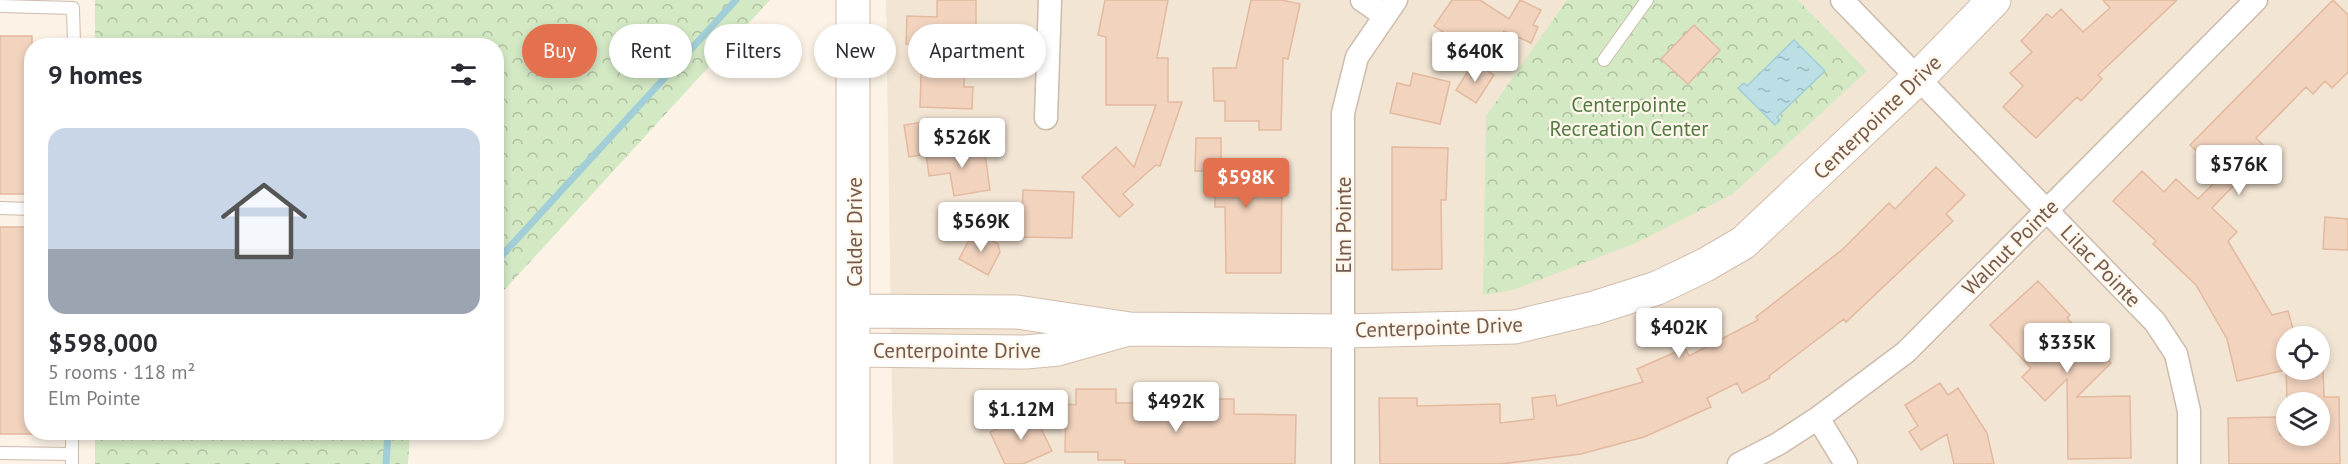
<!DOCTYPE html>
<meta charset="utf-8">
<style>
body{margin:0;font-family:"PT Sans",sans-serif;background:#f7f7f7;color:#2b2b33;height:100vh;display:flex;flex-direction:column;font-size:22px;white-space:nowrap}
*{box-sizing:border-box;margin:0}
p{font-size:20px;color:#7c7c81}
.icon{flex:none;width:33px;height:33px;fill:none;stroke:currentColor;stroke-width:2;stroke-linecap:round;stroke-linejoin:round}
.map{position:relative;flex:1;overflow:hidden}
.panel{position:absolute;left:24px;top:38px;width:480px;height:402px;display:flex;flex-direction:column;background:#fff;border-radius:24px;box-shadow:0 3px 9px #0003}
.panel>*{flex:none}
.banner{position:absolute;left:522px;top:24px;width:570px;height:54px;display:flex;gap:12px}
.tools{position:absolute;left:2276px;top:326px;display:grid;gap:12px}
.tools a{display:grid;place-items:center;width:54px;height:54px;border-radius:50%;background:#fff;box-shadow:0 3px 9px #0003;font-size:30px}
.price{position:absolute;translate:-50% -51px;padding:0 14px;border-radius:6px;background:#fff;color:#222;font-size:20px;line-height:39px;filter:drop-shadow(0 2px 3px #0008)}
.price::after{content:'';position:absolute;left:50%;top:36px;width:18px;height:14px;margin-left:-9px;background:inherit;clip-path:polygon(0 0,100% 0,50% 100%)}
.price.current{background:#e3704e;color:#fff}
ul{padding:0;list-style:none}
li{display:grid;align-content:center;gap:12px;height:318px;padding:0 24px}
li span{display:grid;place-items:center;height:186px;border-radius:18px;color:#555}
li>.icon{margin-inline-start:auto}
span .icon{width:108px;height:108px;fill:#fffc;stroke-width:1}
li b{font-size:26px}
h2{display:flex;justify-content:space-between;align-items:center;height:72px;padding:0 24px;font-size:26px}
.tag{padding:0 21px;border-radius:27px;background:#fff;box-shadow:0 3px 9px #0003;font-size:21px;line-height:54px}
.tag.current{background:#e3704e;color:#fff}
.map>svg:first-child{display:block}
</style>
<div class="map">
<svg width="2348" height="464" viewBox="0 0 2348 464">
<defs>
<pattern id="forest-crowns" width="20" height="18" patternUnits="userSpaceOnUse" patternTransform="scale(1.5)"><rect width="20" height="18" fill="#d3e9c4"/><path d="M2 6a3 3 0 1 1 6 0M12 15a3 3 0 1 1 6 0" fill="none" stroke="#b0c0a1"/></pattern>
<pattern id="water-ripples" width="26" height="14" patternUnits="userSpaceOnUse" patternTransform="scale(1.5)"><rect width="26" height="14" fill="#bbdfe5"/><path d="M2 4q2-2 4 0t4 0M15 11q2-2 4 0t4 0" fill="none" stroke="#9db8bc"/></pattern>
</defs>
<rect width="100%" height="100%" fill="#fcf3e6"/>
<path fill="#f3e5d4" fill-rule="evenodd" d="M 886,0 L 2348,0 L 2348,464 L 893,464 ZM 2286,336 L 2319,336 L 2319,369 L 2286,369 ZM 2286,402 L 2319,402 L 2319,435 L 2286,435 Z"/>
<path fill="url(#forest-crowns)" d="M 95,0 L 770,0 L 497,298 L 496,45 L 95,45 Z
M 1567,0 L 1798,0 L 1867,71 L 1733,194 L 1636,243 L 1513,290 L 1483,295 L 1486,116 Z
M 95,432 L 410,432 L 408,464 L 95,464 Z"/>
<path fill="url(#water-ripples)" stroke="#a1ced7" stroke-width="1.5" d="M 1794,40 L 1825,71 L 1777,117 L 1780,120 L 1775,125 L 1738,88 L 1744,83 L 1747,86 Z"/>
<g fill="none" stroke-linecap="round" stroke-linejoin="round">
<path stroke="#a1ced7" stroke-width="7" d="M 496,262 L 736,0
M 386,464 L 388,432"/>
</g>
<path fill="#f1d3be" stroke="#e3b99f" stroke-width="1.5" d="M 937,0 L 976,0 L 976,27 L 966,27 L 964,87 L 973,87 L 972,109 L 920,107 L 922,45 L 906,44 L 907,16 L 937,17 Z
M 1105,0 L 1168,0 L 1157,58 L 1168,58 L 1168,102 L 1182,102 L 1160,166 L 1156,165 L 1123,194 L 1133,205 L 1119,217 L 1082,177 L 1116,147 L 1134,167 L 1156,105 L 1106,105 L 1106,37 L 1098,35 Z
M 1251,0 L 1282,0 L 1300,4 L 1288,59 L 1283,58 L 1281,130 L 1259,130 L 1259,121 L 1225,121 L 1225,101 L 1214,101 L 1213,68 L 1236,68 Z
M 1452,0 L 1480,0 L 1509,19 L 1520,0 L 1541,10 L 1533,25 L 1538,27 L 1531,43 L 1504,31 L 1485,60 L 1434,26 Z
M 2103,0 L 2177,0 L 2098,75 L 2102,79 L 2081,101 L 2077,97 L 2036,138 L 2003,107 L 2023,86 L 2010,73 L 2032,52 L 2021,41 L 2047,14 L 2052,18 L 2061,9 L 2083,32 L 2110,8 Z
M 2333,0 L 2348,15 L 2348,72 L 2332,88 L 2325,81 L 2313,94 L 2306,87 L 2256,138 L 2268,150 L 2212,208 L 2237,232 L 2228,241 L 2272,315 L 2288,311 L 2295,336 L 2286,336 L 2286,370 L 2237,381 L 2227,339 L 2196,285 L 2153,244 L 2156,241 L 2113,201 L 2142,171 L 2164,192 L 2176,179 L 2198,199 L 2222,175 L 2190,145 Z
M 1694,25 L 1720,50 L 1688,84 L 1661,59 Z
M 0,36 L 32,36 L 32,194 L 0,194 Z
M 1474,62 L 1494,75 L 1476,103 L 1456,90 Z
M 1413,73 L 1450,82 L 1440,124 L 1390,113 L 1397,83 L 1410,86 Z
M 928,121 L 933,153 L 909,157 L 904,125 Z
M 1196,138 L 1221,138 L 1221,160 L 1271,161 L 1271,171 L 1282,171 L 1281,273 L 1226,273 L 1225,207 L 1215,207 L 1215,171 L 1195,171 Z
M 984,146 L 990,190 L 954,196 L 950,173 L 929,176 L 926,154 Z
M 1392,147 L 1448,148 L 1446,200 L 1441,200 L 1442,269 L 1392,270 Z
M 1936,167 L 1965,195 L 1946,214 L 1953,221 L 1846,322 L 1844,319 L 1769,376 L 1770,378 L 1742,393 L 1737,383 L 1707,398 L 1711,407 L 1644,437 L 1581,454 L 1501,464 L 1380,464 L 1379,398 L 1417,398 L 1417,406 L 1500,404 L 1500,423 L 1534,419 L 1532,398 L 1555,395 L 1557,406 L 1643,382 L 1637,369 L 1685,348 L 1689,356 L 1758,320 L 1756,317 L 1843,249 L 1889,203 L 1895,209 Z
M 1023,190 L 1074,192 L 1072,238 L 1021,237 Z
M 2325,217 L 2348,219 L 2348,250 L 2323,249 Z
M 0,227 L 32,227 L 32,434 L 0,434 Z
M 974,231 L 998,244 L 1000,252 L 988,275 L 959,259 Z
M 2038,281 L 2070,315 L 2067,318 L 2111,363 L 2077,397 L 2130,396 L 2131,458 L 2068,459 L 2067,379 L 2045,401 L 2022,377 L 2031,368 L 1990,325 Z
M 2286,369 L 2323,369 L 2324,397 L 2339,397 L 2340,464 L 2229,464 L 2228,418 L 2279,417 L 2280,435 L 2319,435 L 2319,402 L 2287,402 Z
M 1940,383 L 1948,395 L 1958,388 L 1987,433 L 1994,464 L 1954,464 L 1947,434 L 1921,450 L 1909,432 L 1918,426 L 1905,405 Z
M 1076,389 L 1116,389 L 1116,403 L 1175,403 L 1175,412 L 1210,412 L 1210,399 L 1234,399 L 1234,414 L 1296,415 L 1295,464 L 1125,464 L 1125,460 L 1098,460 L 1098,452 L 1065,452 L 1066,404 L 1076,405 Z
M 1033,412 L 1052,451 L 1023,464 L 1005,464 L 990,432 Z"/>
<g fill="none" stroke-linecap="round" stroke-linejoin="round">
<g stroke="#cdbbac" stroke-width="14">
<path id="lane" d="M 0,6 L 73,8 L 74,45
M 1604,60 L 1647,0
M 0,208 L 32,209
M 0,453 L 72,454
M 72,464 L 72,432"/>
</g>
<g stroke="#cdbbac" stroke-width="25">
<path id="street" d="M 1362,0 L 1385,16
M 1842,0 L 2155,322 L 2176,354 L 2189,411 L 2189,464
M 1046,118 L 1050,0
M 1818,418 L 1846,464
M 1343,464 L 1343,113 L 1357,57 L 1396,0
M 1739,464 L 1778,444 L 1818,418 L 1906,352 L 2256,0"/>
</g>
<g stroke="#d2bdac" stroke-width="35">
<path id="secondary" d="M 853,0 L 853,464
M 854,311 L 1017,312 L 1130,329 L 1343,331 L 1515,327 L 1594,308 L 1657,288 L 1705,265 L 1743,243 L 1918,78 L 1994,0
M 854,350 L 1026,352 L 1058,349 L 1125,330"/>
</g>
<use href="#lane" stroke="#fff" stroke-width="12"/>
<use href="#street" stroke="#fff" stroke-width="22"/>
<use href="#secondary" stroke="#fff" stroke-width="33"/>
</g>
<g text-anchor="middle" dominant-baseline="central" stroke-width="4.5" stroke-linejoin="round" paint-order="stroke">
<g font-size="21" fill="#537a43" stroke="#fff7ec">
<text x="1629" y="104">Centerpointe<tspan x="1629" dy="24">Recreation Center</tspan></text>
</g>
<g font-size="21" fill="#755a4b" stroke="#fff7ec">
<text transform="translate(1877 117) rotate(-44)">Centerpointe Drive</text>
<text transform="translate(1343 225) rotate(-90)">Elm Pointe</text>
<text transform="translate(854 232) rotate(-90)">Calder Drive</text>
<text transform="translate(2010 247) rotate(-45)">Walnut Pointe</text>
<text transform="translate(2101 266) rotate(46)">Lilac Pointe</text>
<text transform="translate(1439 327) rotate(-2)">Centerpointe Drive</text>
<text x="957" y="350">Centerpointe Drive</text>
</g>
</g>
</svg>
<div class="tools">
<a><svg class="icon" aria-label="locate" viewBox="0 0 24 24"><circle cx="12" cy="12" r="6"/><path d="M12 2v4M12 18v4M2 12h4M18 12h4"/></svg></a>
<a><svg class="icon" aria-label="layers" viewBox="0 0 24 24"><path d="M12 4l9 5-9 5-9-5zM3 14l9 5 9-5"/></svg></a>
</div>
<b class="price" style="left:1475px;top:83px">$640K</b>
<b class="price" style="left:962px;top:169px">$526K</b>
<b class="price" style="left:2239px;top:196px">$576K</b>
<b class="price current" style="left:1246px;top:209px">$598K</b>
<b class="price" style="left:981px;top:253px">$569K</b>
<b class="price" style="left:1679px;top:359px">$402K</b>
<b class="price" style="left:2067px;top:374px">$335K</b>
<b class="price" style="left:1176px;top:433px">$492K</b>
<b class="price" style="left:1021px;top:441px">$1.12M</b>
<div class="banner">
<a class="tag current">Buy</a>
<a class="tag">Rent</a>
<a class="tag">Filters</a>
<a class="tag">New</a>
<a class="tag">Apartment</a>
</div>
<section class="panel">
<h2>9 homes<svg class="icon" aria-label="filters" viewBox="0 0 24 24"><path d="M4 7h16M4 17h16"/><circle cx="9" cy="7" r="2"/><circle cx="15" cy="17" r="2"/></svg></h2>
<ul>
<li><span style="background:linear-gradient(#c9d6e8 65%,#9aa5b1 0)"><svg class="icon" aria-label="home" viewBox="0 0 24 24"><path d="M3 11l9-7 9 7M6 9v11h12V9"/></svg></span><div><b>$598,000</b><p>5 rooms · 118 m²</p><p>Elm Pointe</p></div></li>
</ul>
</section>
</div>
